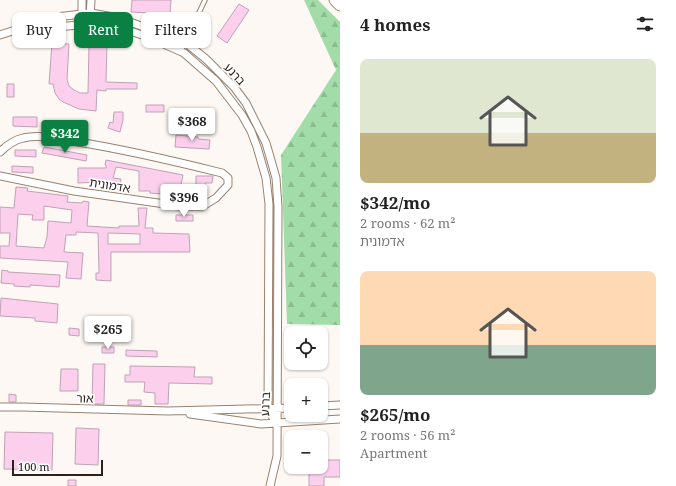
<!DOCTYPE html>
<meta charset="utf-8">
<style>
body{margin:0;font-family:"Noto Serif","Noto Sans Hebrew",serif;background:#f6f6f6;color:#222;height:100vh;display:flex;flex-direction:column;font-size:15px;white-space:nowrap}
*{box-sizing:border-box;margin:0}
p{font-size:13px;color:#767676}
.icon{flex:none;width:22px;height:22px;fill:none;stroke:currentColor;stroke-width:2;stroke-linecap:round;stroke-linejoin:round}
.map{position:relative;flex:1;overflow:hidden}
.sheet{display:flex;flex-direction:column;background:#fff;width:336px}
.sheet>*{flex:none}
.hud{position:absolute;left:12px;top:12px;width:268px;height:36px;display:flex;gap:8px}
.tools{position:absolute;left:284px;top:326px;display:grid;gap:8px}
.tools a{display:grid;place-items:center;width:44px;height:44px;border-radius:8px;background:#fff;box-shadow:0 1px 3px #0004;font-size:20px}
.scale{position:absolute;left:12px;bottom:10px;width:91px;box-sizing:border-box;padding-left:4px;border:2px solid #2c221a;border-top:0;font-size:11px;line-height:14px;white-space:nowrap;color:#2c221a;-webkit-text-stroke:3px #fff;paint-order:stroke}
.price{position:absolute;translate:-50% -34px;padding:0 9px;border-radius:4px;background:#fff;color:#222;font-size:13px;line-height:26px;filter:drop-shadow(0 1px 2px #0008)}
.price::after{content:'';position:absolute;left:50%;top:24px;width:12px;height:9px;margin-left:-6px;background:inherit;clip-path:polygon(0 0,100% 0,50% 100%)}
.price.selected{background:#0b8043;color:#fff}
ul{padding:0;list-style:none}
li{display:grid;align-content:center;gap:8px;height:212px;padding:0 20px}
li span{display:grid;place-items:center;height:124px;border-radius:8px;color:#555}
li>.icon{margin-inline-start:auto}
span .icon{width:72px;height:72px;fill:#fffc;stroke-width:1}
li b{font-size:17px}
h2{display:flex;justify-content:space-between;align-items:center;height:48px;padding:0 20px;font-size:17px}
.chip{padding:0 14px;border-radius:8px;background:#fff;box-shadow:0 1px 3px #0004;font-size:14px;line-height:36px}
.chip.selected{background:#0b8043;color:#fff}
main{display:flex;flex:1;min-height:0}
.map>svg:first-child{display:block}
</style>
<main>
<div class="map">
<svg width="340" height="486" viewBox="0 0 340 486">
<defs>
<pattern id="forest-firs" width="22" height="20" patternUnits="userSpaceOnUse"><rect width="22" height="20" fill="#a2dda9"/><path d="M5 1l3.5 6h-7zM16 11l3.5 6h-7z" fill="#8cbd91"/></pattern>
</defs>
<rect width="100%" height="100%" fill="#fef8f4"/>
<path fill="url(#forest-firs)" d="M 304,0 L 318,0 L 340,22 L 340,325 L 287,324 L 281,155 L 336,70 Z"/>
<path fill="#fcd0ec" stroke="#bfa2b5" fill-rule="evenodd" d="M 132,0 L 171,0 L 170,14 L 131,12 Z
M 239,4 L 249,10 L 227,43 L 217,36 Z
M 52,43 L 69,44 L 67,79 L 69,86 L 74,90 L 80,93 L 88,93 L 89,45 L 107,45 L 106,82 L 137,83 L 137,89 L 106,89 L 106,91 L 97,90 L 96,111 L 79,109 L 63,102 L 59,99 L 55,93 L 53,84 L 49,84 Z
M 7,84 L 14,84 L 14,97 L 7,97 Z
M 146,105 L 164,105 L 164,112 L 146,112 Z
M 114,112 L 123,112 L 123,120 L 120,132 L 108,128 L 110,122 L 113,123 Z
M 13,117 L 37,117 L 37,127 L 13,126 Z
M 176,135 L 198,137 L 198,139 L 210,140 L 209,149 L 175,147 Z
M 44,147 L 87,155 L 86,161 L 42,153 Z
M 15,150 L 36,150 L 36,157 L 15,156 Z
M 106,160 L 183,175 L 181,185 L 196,185 L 196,176 L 213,176 L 212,183 L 205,183 L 205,195 L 189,194 L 189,198 L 185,198 L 185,196 L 150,193 L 150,191 L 139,191 L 139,171 L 116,167 L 113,178 L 121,179 L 120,189 L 116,189 L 116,184 L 98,181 L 98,182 L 78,183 L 78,168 L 106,168 L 106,165 L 105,165 Z
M 12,166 L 33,167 L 33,173 L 12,172 Z
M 16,187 L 28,188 L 27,191 L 68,196 L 67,202 L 82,203 L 83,201 L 89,202 L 87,226 L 119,228 L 119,226 L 139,226 L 138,208 L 147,208 L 145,228 L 153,228 L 153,233 L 189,234 L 190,252 L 111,252 L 111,281 L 96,280 L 96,273 L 99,273 L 98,233 L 76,232 L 76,235 L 66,235 L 64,252 L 83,253 L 81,279 L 66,278 L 68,262 L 0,258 L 0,246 L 9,246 L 10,233 L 0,233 L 0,207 L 14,208 ZM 44,206 L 72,210 L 71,223 L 48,221 L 47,237 L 44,248 L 16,246 L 18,214 L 33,215 L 32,220 L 44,220 ZM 108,233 L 140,234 L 140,244 L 108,244 Z
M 176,215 L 193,215 L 193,221 L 176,221 Z
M 2,270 L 8,271 L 8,272 L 60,275 L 59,287 L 30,285 L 30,287 L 14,286 L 14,284 L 1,283 Z
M 1,298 L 58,304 L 57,323 L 35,321 L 35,318 L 0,316 Z
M 69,328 L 79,329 L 79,336 L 69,335 Z
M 99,328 L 115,329 L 115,338 L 99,338 Z
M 102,347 L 114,347 L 114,353 L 102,353 Z
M 126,350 L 157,351 L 157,357 L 126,356 Z
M 93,364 L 105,364 L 104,404 L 92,404 Z
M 130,366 L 195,367 L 194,377 L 212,377 L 212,384 L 169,383 L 168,404 L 155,404 L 155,393 L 144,392 L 145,382 L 125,382 L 125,375 L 130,375 Z
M 61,369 L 78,369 L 78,391 L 60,391 Z
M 9,394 L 16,395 L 16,402 L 9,402 Z
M 128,400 L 141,400 L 141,405 L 128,405 Z
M 76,428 L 99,429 L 98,465 L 75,464 Z
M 5,432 L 53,433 L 52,470 L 4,469 Z
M 321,460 L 340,460 L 340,477 L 324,477 L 324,486 L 309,486 L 309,467 L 321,467 Z
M 68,480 L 76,480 L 76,486 L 68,486 Z"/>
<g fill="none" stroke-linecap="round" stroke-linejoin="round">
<g stroke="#9a816e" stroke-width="5.5">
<path id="lane" d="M 181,51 L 185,42 L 205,0"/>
</g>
<g stroke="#9a816e" stroke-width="9">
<path id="street" d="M 82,0 L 82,14 L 88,24
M 90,18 L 91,0
M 28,30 L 88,24 L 112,25 L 148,37 L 184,53 L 216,81 L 242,115 L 251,131 L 257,147 L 266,178 L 269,204 L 268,409 L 276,423
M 0,35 L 56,17 L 91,13 L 119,18 L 185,42 L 206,59 L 234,87 L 246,103 L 266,143 L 276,178 L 278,207 L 277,456 L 270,486
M 0,152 C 6,146 15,140 23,138 C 41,134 61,139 78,142 C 127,150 174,161 222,173 L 228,178 L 228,185 L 216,198 L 203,206 L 179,206 L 74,191 L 0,176
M 321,406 L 340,405
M 0,407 L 22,407 L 168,411 L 291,408
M 190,414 L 261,424 L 340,419"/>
</g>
<g stroke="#9a816e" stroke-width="13">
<path id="primary" d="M 335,0 L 340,5"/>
</g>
<use href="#lane" stroke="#fff" stroke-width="3.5"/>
<use href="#street" stroke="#fff" stroke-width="7"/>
<use href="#primary" stroke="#fff" stroke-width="11"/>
</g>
<g text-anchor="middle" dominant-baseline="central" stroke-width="3.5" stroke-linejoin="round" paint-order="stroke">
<g font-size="12" fill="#2c221a" stroke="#fff">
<text transform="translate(235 74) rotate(47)">ברנע</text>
<text transform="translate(110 185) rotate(9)">אדמונית</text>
<text transform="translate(85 398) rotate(2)">אור</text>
<text transform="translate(265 404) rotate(-88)">ברנע</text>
</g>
</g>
</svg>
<div class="tools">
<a><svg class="icon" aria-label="locate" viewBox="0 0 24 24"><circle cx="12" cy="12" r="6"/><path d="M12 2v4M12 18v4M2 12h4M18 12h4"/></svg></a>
<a>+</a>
<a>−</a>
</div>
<div class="scale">100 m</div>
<b class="price" style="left:192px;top:142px">$368</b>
<b class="price selected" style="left:65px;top:154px">$342</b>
<b class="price" style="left:184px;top:218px">$396</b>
<b class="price" style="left:108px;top:350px">$265</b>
<div class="hud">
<a class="chip">Buy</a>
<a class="chip selected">Rent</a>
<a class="chip">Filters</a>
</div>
</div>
<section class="sheet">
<h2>4 homes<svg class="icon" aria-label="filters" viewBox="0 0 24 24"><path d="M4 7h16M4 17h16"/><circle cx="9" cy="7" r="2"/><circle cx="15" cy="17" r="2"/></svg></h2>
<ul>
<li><span style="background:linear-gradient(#dfe7d0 60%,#c2b280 0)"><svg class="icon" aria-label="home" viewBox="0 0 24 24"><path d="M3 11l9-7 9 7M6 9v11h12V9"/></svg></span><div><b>$342/mo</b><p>2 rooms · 62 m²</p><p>אדמונית</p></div></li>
<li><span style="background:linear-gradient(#ffd9b3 60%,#7fa58c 0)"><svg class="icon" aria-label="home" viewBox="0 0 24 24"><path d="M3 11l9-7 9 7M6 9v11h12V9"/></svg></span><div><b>$265/mo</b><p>2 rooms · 56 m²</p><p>Apartment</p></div></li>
</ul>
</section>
</main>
